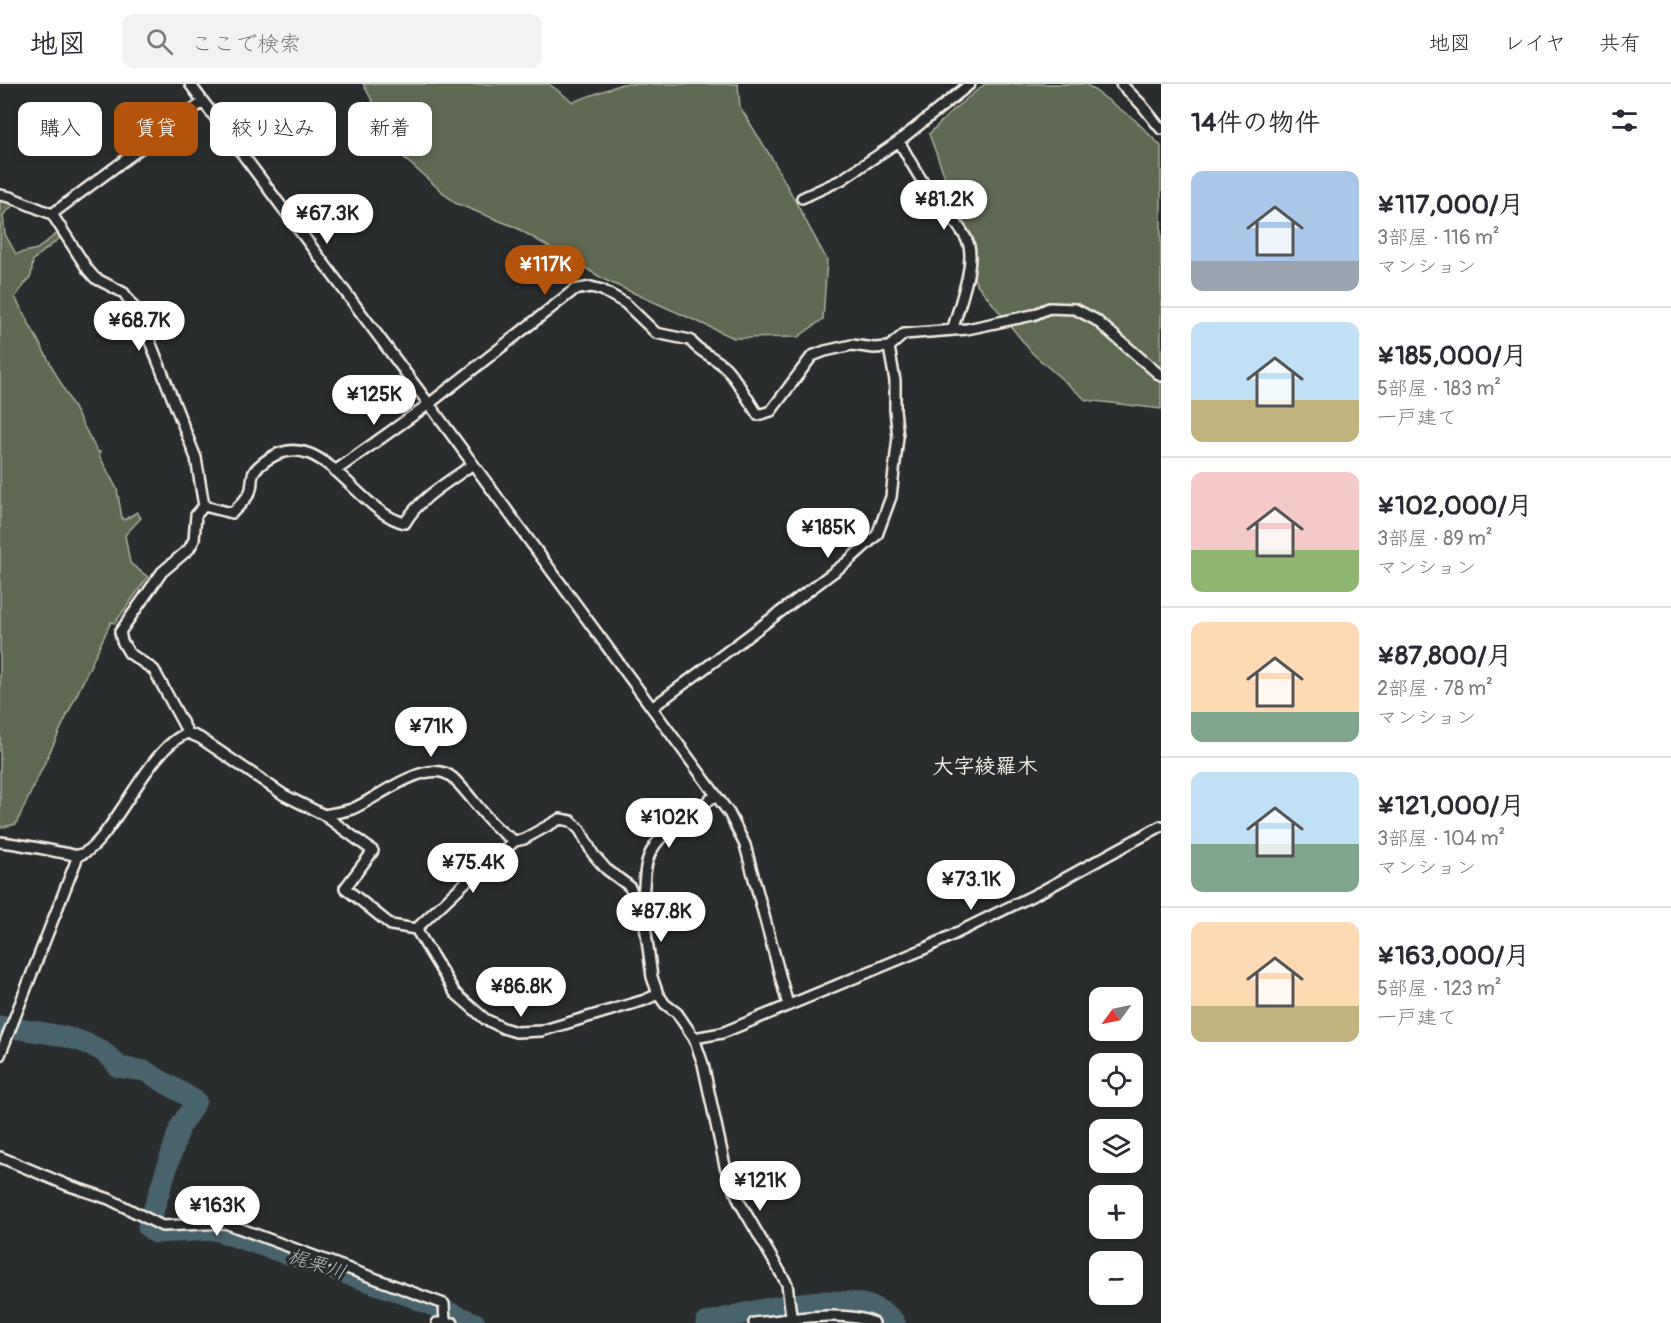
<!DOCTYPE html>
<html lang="ja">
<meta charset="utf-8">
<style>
body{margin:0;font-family:Pangolin,"Klee One",sans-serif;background:#f2f2f3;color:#2b2b33;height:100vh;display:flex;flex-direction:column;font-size:22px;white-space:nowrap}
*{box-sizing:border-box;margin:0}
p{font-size:20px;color:#7c7c81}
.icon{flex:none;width:33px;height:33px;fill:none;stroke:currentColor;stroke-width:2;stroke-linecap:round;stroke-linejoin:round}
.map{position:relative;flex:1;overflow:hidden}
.sheet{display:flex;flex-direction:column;background:#fff;width:510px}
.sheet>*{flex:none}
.top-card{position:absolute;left:18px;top:18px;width:570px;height:54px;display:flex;gap:12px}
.needle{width:39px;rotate:237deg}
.controls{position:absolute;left:1089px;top:903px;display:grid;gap:12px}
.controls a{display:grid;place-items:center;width:54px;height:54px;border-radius:12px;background:#fff;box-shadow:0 3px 9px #0003;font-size:30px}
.price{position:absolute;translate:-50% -51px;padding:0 14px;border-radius:21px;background:#fff;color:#222;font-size:20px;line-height:39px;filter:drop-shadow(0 2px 3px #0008)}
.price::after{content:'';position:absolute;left:50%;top:36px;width:18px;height:14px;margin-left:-9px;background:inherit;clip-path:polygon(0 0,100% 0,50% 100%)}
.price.on{background:#b45309;color:#fff}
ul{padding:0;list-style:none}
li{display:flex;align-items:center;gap:18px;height:150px;padding:0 30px}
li+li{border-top:2px solid #e1e1e2}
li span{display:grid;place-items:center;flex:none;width:168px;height:120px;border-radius:12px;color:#555}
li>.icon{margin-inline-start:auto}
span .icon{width:72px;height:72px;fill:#fffc;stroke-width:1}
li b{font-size:26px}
h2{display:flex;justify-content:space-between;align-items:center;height:72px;padding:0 30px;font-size:26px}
.tag{padding:0 21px;border-radius:12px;background:#fff;box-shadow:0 3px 9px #0003;font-size:21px;line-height:54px}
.tag.on{background:#b45309;color:#fff}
header{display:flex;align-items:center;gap:36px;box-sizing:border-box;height:84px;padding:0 30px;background:#fff;border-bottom:2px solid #e1e1e2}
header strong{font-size:28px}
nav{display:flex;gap:33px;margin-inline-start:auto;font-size:21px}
.search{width:420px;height:54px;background:#f2f2f3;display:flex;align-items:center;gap:15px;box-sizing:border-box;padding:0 21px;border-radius:12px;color:#7c7c81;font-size:22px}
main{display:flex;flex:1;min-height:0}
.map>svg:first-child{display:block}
</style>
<header>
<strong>地図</strong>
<div class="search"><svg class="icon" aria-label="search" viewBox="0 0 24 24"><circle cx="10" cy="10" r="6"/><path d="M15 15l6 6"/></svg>ここで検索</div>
<nav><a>地図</a><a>レイヤ</a><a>共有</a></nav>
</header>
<main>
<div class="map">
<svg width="1161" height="1239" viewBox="0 0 1161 1239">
<rect width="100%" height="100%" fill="#2a2d2e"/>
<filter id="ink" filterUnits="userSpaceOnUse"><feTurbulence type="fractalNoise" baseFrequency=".0167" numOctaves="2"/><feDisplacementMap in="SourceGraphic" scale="12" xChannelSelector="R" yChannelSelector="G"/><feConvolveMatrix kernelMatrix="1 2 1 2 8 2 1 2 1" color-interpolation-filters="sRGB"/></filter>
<g filter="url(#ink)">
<path fill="#606b52" stroke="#aaae9d" stroke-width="1.5" d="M 363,0 L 549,0 L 573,18 L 622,0 L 738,0 L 740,23 L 774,78 L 827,176 L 823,235 L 798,253 L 734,254 L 607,197 L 515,143 L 455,119 L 405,75 Z
M 985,0 L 1086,0 L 1135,36 L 1161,62 L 1161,325 L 1086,316 L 1033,270 L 976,199 L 959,152 L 952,112 L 929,50 L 954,25 Z
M 0,116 L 17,118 L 3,131 L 5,150 L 16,170 L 37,165 L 59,148 L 61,153 L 33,176 L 31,192 L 15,213 L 97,367 L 100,368 L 99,371 L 117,405 L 122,434 L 124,436 L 137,428 L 141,434 L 125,451 L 130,479 L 148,493 L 115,539 L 111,538 L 16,740 L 0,744 Z"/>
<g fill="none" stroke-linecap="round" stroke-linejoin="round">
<path stroke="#48636c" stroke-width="21" d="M 0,942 C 35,949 98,950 118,983 L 145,987 L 196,1017 L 180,1043 L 148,1143 L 156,1149 L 215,1146 L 400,1208 L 475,1239
M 706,1239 C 750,1227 864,1196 895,1239"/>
<g stroke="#f4f1e8" stroke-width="14">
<path id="street" d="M 190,0 L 429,320 L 729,729 L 745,761 L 788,921
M 1121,0 L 1141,20 L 1161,45
M 899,57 C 907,71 914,85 923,98 C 934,114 966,146 969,162 C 974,184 959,221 953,244
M 0,111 L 10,113 L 52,130 L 88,186 L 95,194 L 124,209 L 140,232 L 196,374 L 204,422
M 802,114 L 841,96 L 899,57 L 970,0
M 52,130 L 203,18
M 335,387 L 429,320 L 574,206 L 591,203 L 602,206 L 625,219 L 656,249 L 690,256 C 699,269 714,272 726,284 C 738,297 748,316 758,331 L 771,327 L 812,272 L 825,267 L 852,261 L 874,264 L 889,263 L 904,250 L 967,245 L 1033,231 L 1049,224 L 1075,225 L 1096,236 L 1161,292
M 204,422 L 196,431 L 194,456 L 189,465 L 162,488 L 120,548 L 122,557 L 129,569 L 154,586 L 188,649 L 200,654 L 284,711 L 324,731 L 373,767 L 345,804 L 391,841 L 416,845
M 204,422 L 232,429 C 238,423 246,416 250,408 C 254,399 249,391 258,383 C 318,328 354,428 405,439 C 420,413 449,398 473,380
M 653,623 L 847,478 L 877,451 L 891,413 L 898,353 L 895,326 L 895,297 L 889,263
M 324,731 C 333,729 343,728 352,725 C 377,715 428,671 453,694 C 474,714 489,743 515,757
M 0,758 C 21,760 43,765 64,769 C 68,769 74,772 78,771 C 109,767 146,663 188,649
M 637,817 L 643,812 C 645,797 644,779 652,766 C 663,745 697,726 716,711
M 416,845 L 471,793 L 515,757 L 524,755 L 560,735 L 571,737 L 580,746 L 593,770 L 606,785 L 629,802 L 637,817 L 645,841 L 652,893 L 658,910 L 665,920 L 677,929 L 694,954 L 703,980 L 725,1082 L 740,1119 L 787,1200 L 792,1239
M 416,845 L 455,909 L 485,935 L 503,944 L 516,948 L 541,947 L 645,916 L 658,910
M 694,954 L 722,949 L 924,865 L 1042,807 L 1161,742
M 0,971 L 78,772
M 0,1073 L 67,1101 L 109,1115 L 162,1142 L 225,1139 L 444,1220 L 445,1238
M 437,1239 L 453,1239
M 754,1239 C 787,1236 844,1225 874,1239"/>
</g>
<use href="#street" stroke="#2a2d2e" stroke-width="9"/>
</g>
</g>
<g text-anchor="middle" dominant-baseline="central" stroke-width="6" stroke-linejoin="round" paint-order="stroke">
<g font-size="20" font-style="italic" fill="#afb8b6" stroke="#2a2d2e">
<text transform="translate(317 1180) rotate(18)">梶栗川</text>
</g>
<g font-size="21" font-weight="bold" fill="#f4f1e8" stroke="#2a2d2e">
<text x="985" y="682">大字綾羅木</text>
</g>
</g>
</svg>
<div class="controls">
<a><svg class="needle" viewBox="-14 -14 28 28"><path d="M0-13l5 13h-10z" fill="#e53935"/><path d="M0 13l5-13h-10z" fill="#7c7c81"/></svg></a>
<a><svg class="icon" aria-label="locate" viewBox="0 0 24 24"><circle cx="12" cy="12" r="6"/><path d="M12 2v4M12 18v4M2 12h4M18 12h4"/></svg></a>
<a><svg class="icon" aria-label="layers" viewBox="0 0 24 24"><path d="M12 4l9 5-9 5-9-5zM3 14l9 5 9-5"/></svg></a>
<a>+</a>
<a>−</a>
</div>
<b class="price" style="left:944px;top:147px">¥81.2K</b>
<b class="price" style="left:327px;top:161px">¥67.3K</b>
<b class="price on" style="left:545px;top:212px">¥117K</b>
<b class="price" style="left:139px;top:268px">¥68.7K</b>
<b class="price" style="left:374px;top:342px">¥125K</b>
<b class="price" style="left:828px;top:475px">¥185K</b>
<b class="price" style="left:431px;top:674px">¥71K</b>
<b class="price" style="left:669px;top:765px">¥102K</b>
<b class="price" style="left:473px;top:810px">¥75.4K</b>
<b class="price" style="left:971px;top:827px">¥73.1K</b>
<b class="price" style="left:661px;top:859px">¥87.8K</b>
<b class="price" style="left:521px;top:934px">¥86.8K</b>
<b class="price" style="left:760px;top:1128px">¥121K</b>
<b class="price" style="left:217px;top:1153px">¥163K</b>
<div class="top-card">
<a class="tag">購入</a>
<a class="tag on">賃貸</a>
<a class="tag">絞り込み</a>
<a class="tag">新着</a>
</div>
</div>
<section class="sheet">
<h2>14件の物件<svg class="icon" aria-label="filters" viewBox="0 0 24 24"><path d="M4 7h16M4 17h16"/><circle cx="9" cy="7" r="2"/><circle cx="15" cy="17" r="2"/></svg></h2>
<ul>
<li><span style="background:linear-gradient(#a9c7e8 75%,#9aa5b1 0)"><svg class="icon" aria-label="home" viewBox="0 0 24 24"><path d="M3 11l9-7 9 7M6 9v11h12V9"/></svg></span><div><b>¥117,000/月</b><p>3部屋 · 116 m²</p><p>マンション</p></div></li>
<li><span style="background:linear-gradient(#bfe0f5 65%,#c2b280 0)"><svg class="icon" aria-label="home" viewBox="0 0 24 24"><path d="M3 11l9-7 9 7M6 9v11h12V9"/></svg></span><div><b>¥185,000/月</b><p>5部屋 · 183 m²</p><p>一戸建て</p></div></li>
<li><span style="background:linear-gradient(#f6c9c9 65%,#8fb573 0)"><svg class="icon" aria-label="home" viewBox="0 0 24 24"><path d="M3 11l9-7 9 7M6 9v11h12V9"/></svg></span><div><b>¥102,000/月</b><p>3部屋 · 89 m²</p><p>マンション</p></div></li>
<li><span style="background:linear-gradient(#ffd9b3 75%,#7fa58c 0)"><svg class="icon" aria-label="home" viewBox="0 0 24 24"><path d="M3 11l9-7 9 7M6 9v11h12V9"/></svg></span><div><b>¥87,800/月</b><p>2部屋 · 78 m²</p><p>マンション</p></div></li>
<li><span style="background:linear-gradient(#bfe0f5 60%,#7fa58c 0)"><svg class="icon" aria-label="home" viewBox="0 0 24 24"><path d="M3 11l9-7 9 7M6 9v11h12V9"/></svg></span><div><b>¥121,000/月</b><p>3部屋 · 104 m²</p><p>マンション</p></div></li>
<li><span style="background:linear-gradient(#ffd9b3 70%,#c2b280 0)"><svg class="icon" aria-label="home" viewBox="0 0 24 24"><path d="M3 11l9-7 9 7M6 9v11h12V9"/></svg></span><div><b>¥163,000/月</b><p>5部屋 · 123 m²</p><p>一戸建て</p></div></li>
</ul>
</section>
</main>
